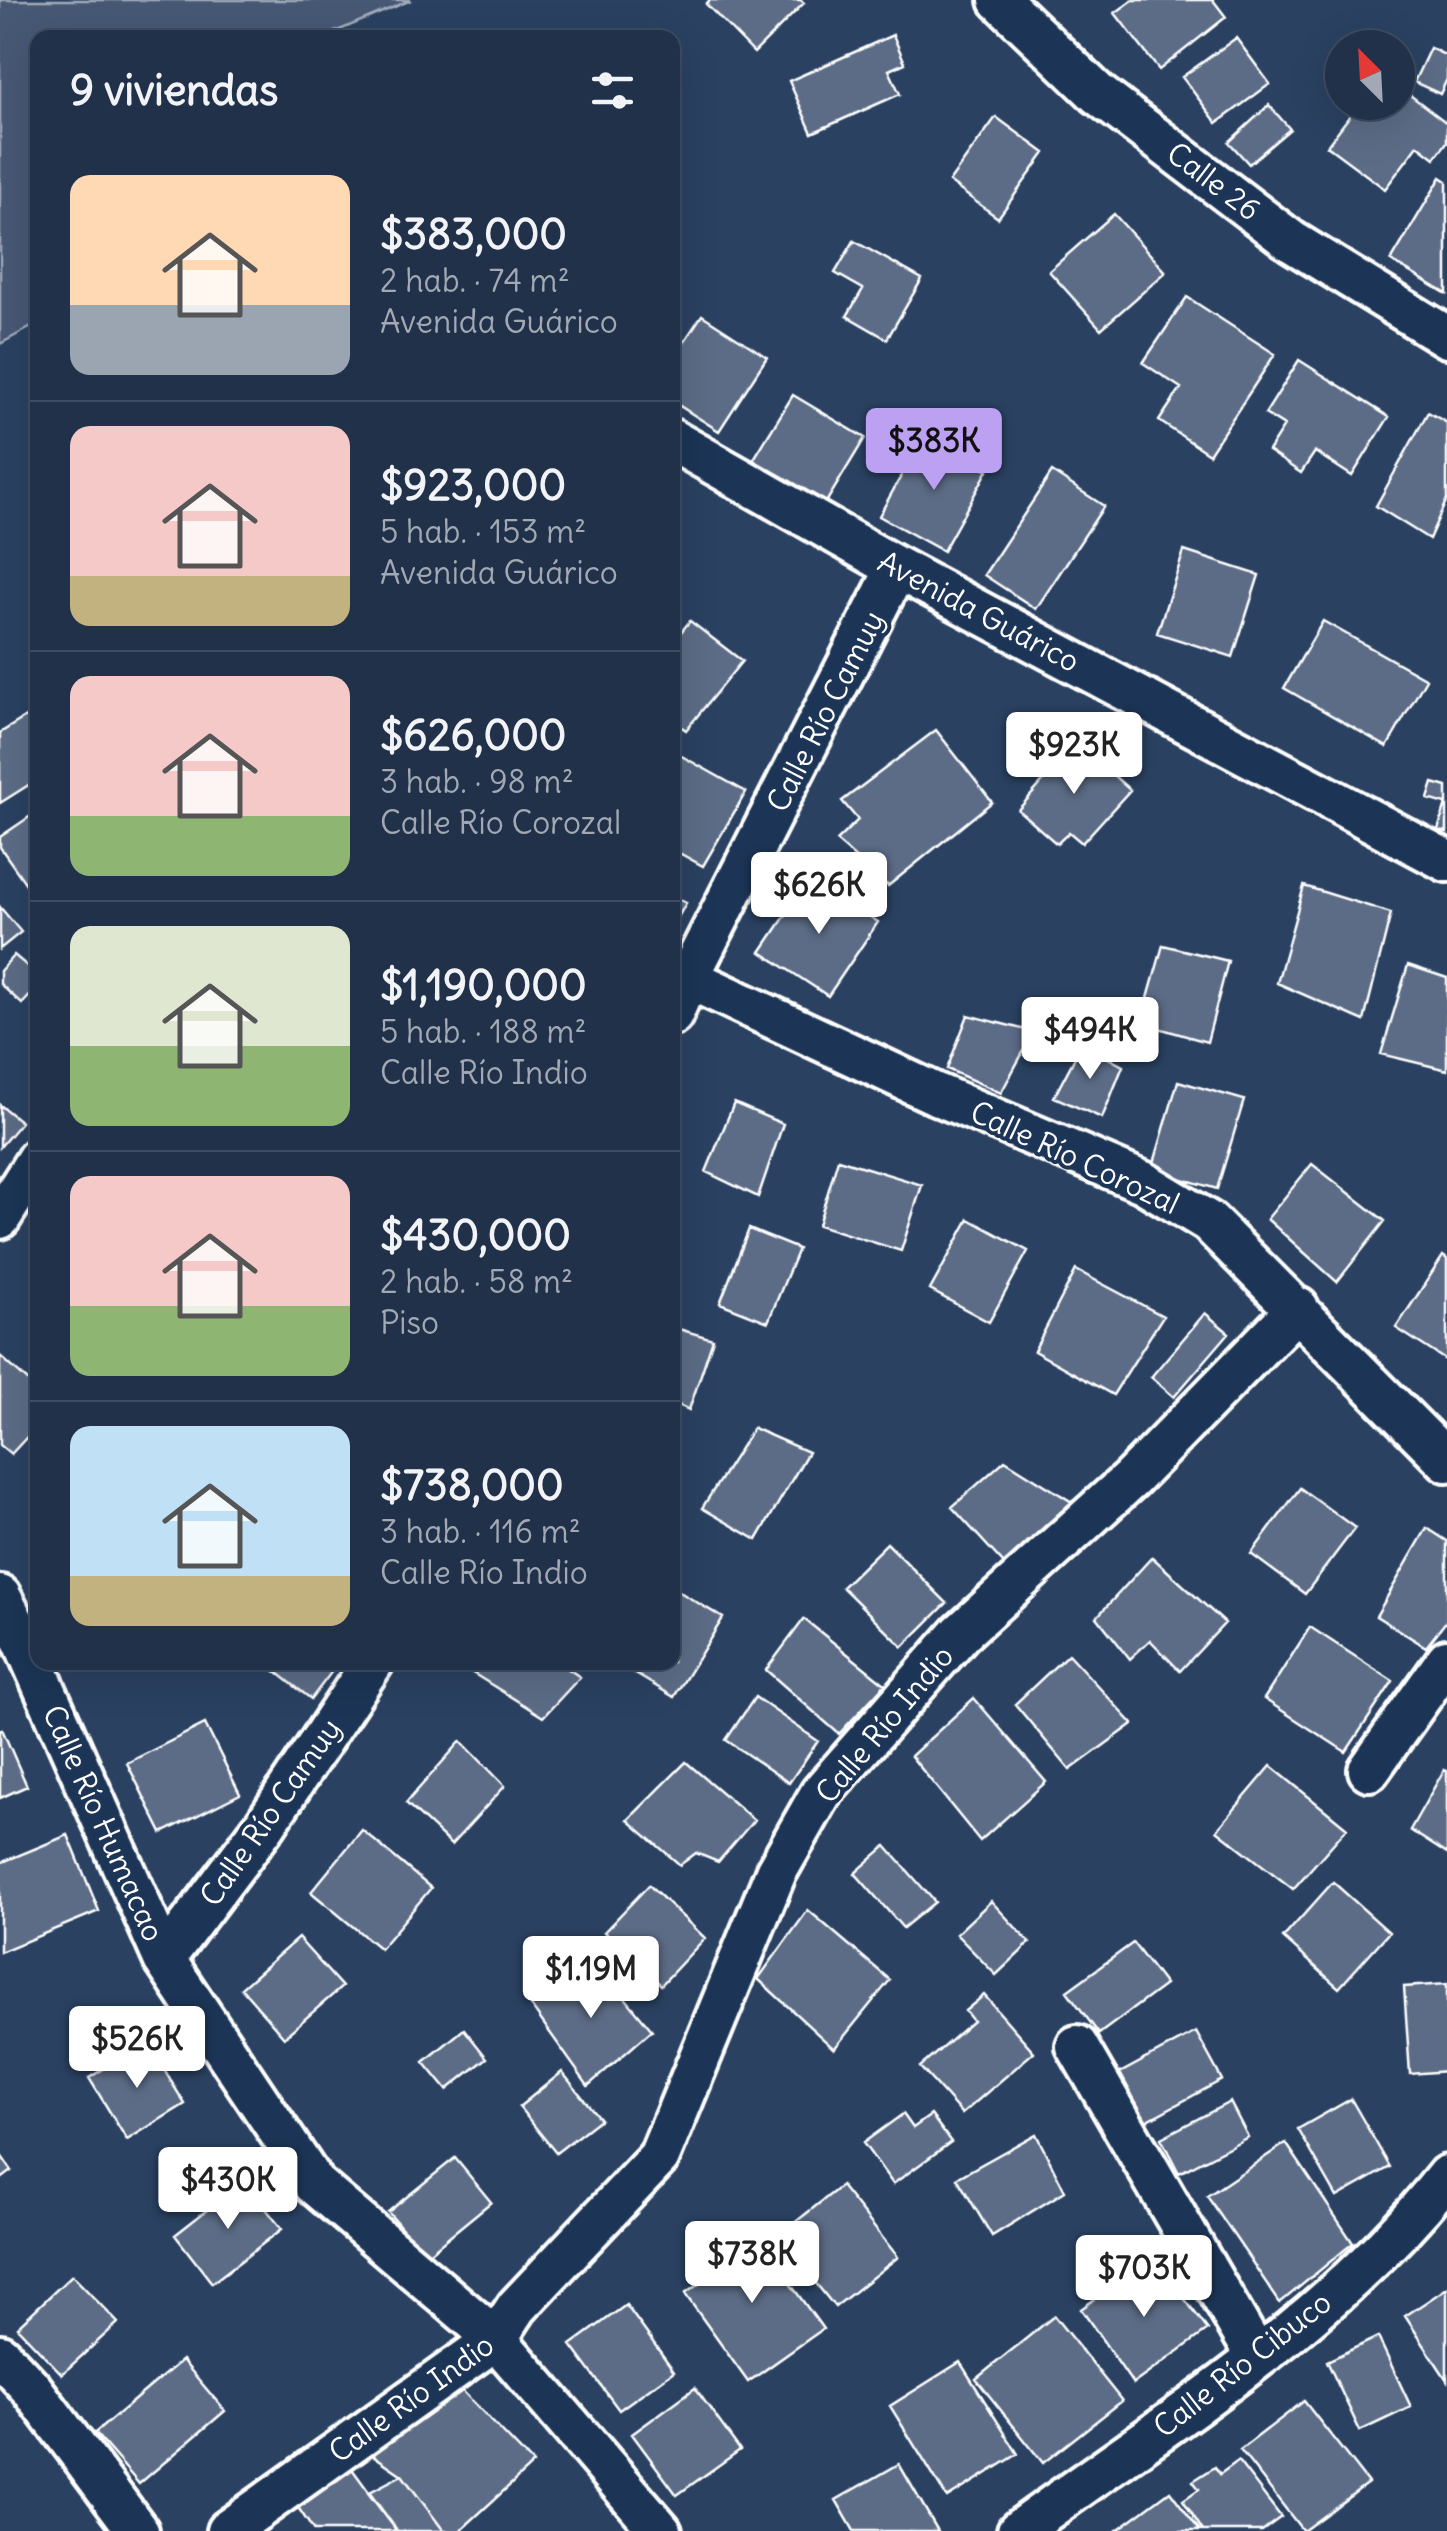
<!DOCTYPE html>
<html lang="es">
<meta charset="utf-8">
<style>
body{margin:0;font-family:Delius,sans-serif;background:#283950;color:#f1f3f6;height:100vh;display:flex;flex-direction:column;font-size:38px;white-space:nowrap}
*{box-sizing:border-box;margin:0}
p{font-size:32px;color:#a2a9b4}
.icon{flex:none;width:55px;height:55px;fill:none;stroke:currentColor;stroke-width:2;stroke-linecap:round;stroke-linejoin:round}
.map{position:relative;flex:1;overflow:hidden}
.sheet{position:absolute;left:30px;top:30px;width:650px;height:1640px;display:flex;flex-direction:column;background:#203149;border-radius:20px;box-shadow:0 10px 40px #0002,0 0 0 2px #3d4c61}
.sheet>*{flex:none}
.needle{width:65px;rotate:336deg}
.tools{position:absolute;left:1325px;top:30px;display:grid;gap:20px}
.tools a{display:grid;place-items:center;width:90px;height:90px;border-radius:50%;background:#203149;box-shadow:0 10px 40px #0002,0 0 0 2px #3d4c61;font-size:50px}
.price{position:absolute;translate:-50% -85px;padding:0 22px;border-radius:10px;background:#fff;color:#222;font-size:32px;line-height:65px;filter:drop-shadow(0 2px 5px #0008)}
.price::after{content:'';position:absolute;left:50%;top:60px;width:30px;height:22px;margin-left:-15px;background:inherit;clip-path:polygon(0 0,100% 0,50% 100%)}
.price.current{background:#bca0f2;color:#111}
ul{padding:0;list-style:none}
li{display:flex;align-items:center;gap:30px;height:250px;padding:0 40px}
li+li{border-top:2px solid #3d4c61}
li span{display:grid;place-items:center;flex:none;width:280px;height:200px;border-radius:20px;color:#555}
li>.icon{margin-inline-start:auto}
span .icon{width:120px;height:120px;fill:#fffc;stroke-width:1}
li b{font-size:42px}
h2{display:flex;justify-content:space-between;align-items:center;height:120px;padding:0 40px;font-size:42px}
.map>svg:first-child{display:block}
</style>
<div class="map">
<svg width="1447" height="2531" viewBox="0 0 1447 2531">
<rect width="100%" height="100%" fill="#2a4161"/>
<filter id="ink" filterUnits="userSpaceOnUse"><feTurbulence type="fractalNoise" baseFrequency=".01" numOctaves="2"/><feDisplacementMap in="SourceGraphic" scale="20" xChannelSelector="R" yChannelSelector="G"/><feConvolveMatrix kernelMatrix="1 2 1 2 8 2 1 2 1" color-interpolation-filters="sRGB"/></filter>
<g filter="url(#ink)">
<path fill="#465975" stroke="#a2acba" stroke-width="2.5" d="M 0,0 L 411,0 L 323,37 L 38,38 L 37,324 L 0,344 Z"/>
<path fill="#5b6c86" stroke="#fff" stroke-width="2.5" d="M 710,0 L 801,0 L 804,3 L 754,53 L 706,4 Z
M 1133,0 L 1213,0 L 1226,17 L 1159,70 L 1115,13 Z
M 893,35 L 905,63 L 889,70 L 900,94 L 812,133 L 789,81 Z
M 1236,38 L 1270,84 L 1217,123 L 1182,77 Z
M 1430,48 L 1447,56 L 1447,79 L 1440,94 L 1414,82 Z
M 1398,86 L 1447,123 L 1447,142 L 1435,158 L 1418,145 L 1385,189 L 1327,146 L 1360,102 L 1398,102 Z
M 1269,105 L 1290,129 L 1249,164 L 1229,142 Z
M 996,117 L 1045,153 L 998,218 L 949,182 Z
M 1441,177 L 1447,181 L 1447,294 L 1391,261 Z
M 1114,214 L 1166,272 L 1101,329 L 1049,271 Z
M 854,241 L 922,279 L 887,339 L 847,316 L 863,289 L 835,273 Z
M 1187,297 L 1275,354 L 1209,454 L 1159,421 L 1181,388 L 1143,363 Z
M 702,315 L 767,357 L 719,431 L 672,401 L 672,360 Z
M 1299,360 L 1389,417 L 1352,476 L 1315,452 L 1301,473 L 1268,451 L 1284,426 L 1265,414 Z
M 793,395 L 865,438 L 819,514 L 747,470 Z
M 1428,412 L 1447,423 L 1447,499 L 1429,539 L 1376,506 Z
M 924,435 L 988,470 L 943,551 L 879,516 Z
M 1052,472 L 1104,506 L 1036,609 L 984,575 Z
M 1184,551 L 1259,575 L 1233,657 L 1157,633 Z
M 690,621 L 742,661 L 686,730 L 672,720 L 672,643 Z
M 1323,621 L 1426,679 L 1387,747 L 1284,688 Z
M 37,710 L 38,779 L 0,803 L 0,733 Z
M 936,730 L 992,802 L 888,886 L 836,841 L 858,820 L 842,801 Z
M 1077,743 L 1130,790 L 1082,843 L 1069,832 L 1057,844 L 1018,810 Z
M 678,754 L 746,792 L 703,866 L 672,849 L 672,764 Z
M 1433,783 L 1447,787 L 1447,832 L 1438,830 L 1446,804 L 1428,799 Z
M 38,811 L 38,901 L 0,847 L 0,837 Z
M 811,878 L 878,922 L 828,996 L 761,952 Z
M 1304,886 L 1391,913 L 1364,1021 L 1277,983 Z
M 672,896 L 686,903 L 672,928 Z
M 0,907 L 21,932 L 0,949 Z
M 1163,945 L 1228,961 L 1207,1042 L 1141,1023 Z
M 14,955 L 38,975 L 38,987 L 22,1004 L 0,984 L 0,971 Z
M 1408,965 L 1447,978 L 1447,1070 L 1381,1054 Z
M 968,1015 L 1034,1032 L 1001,1093 L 947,1069 Z
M 1082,1044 L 1123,1066 L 1102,1118 L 1054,1097 Z
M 1178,1081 L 1244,1100 L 1217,1189 L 1152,1170 Z
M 734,1103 L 783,1124 L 758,1197 L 706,1172 Z
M 0,1105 L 21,1122 L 0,1147 Z
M 838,1159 L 922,1185 L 901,1251 L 818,1225 Z
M 1312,1164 L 1385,1221 L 1337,1282 L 1267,1219 Z
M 969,1219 L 1028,1251 L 989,1322 L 930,1290 Z
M 749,1229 L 798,1249 L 768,1322 L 720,1303 Z
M 1443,1256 L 1447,1259 L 1447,1361 L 1396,1328 Z
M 1076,1270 L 1163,1316 L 1113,1395 L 1034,1351 Z
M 1205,1313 L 1229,1333 L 1174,1397 L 1151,1377 Z
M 672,1327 L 713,1339 L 689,1410 L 672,1402 Z
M 0,1356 L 38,1390 L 38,1425 L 11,1454 L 0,1445 Z
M 753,1428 L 808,1452 L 757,1540 L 702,1508 Z
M 1005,1460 L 1072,1502 L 1004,1564 L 952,1507 Z
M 1300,1488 L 1355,1528 L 1305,1594 L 1251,1554 Z
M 1427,1528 L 1447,1541 L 1447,1620 L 1426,1647 L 1376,1616 Z
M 887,1543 L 947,1603 L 903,1647 L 842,1587 Z
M 1152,1557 L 1225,1623 L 1180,1671 L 1150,1640 L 1130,1659 L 1097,1617 Z
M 673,1588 L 723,1618 L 674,1697 L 624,1667 L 627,1662 L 672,1662 Z
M 804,1619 L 885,1684 L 839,1734 L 766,1670 Z
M 1310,1627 L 1393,1681 L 1346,1752 L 1264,1699 Z
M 1068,1654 L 1133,1724 L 1070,1770 L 1015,1704 Z
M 264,1662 L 339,1662 L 311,1699 Z
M 455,1662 L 558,1662 L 580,1677 L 543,1717 Z
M 755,1697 L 818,1741 L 789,1783 L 726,1740 Z
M 974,1698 L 1046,1782 L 980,1841 L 911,1756 Z
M 205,1724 L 240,1794 L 162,1833 L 127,1763 Z
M 2,1729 L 27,1786 L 0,1798 L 0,1730 Z
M 461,1741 L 505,1786 L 451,1845 L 406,1803 Z
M 686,1762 L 754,1820 L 718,1862 L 696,1853 L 680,1865 L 628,1820 Z
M 1271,1766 L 1347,1828 L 1293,1889 L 1217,1830 Z
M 1444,1770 L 1447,1771 L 1447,1854 L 1410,1830 Z
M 362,1830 L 431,1888 L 380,1949 L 311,1892 Z
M 68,1835 L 99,1911 L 0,1952 L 0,1863 Z
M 886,1846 L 935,1902 L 903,1928 L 855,1873 Z
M 1333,1882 L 1389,1932 L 1339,1988 L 1283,1938 Z
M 649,1885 L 705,1938 L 661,1985 L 604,1932 Z
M 991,1901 L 1030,1943 L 996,1975 L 956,1934 Z
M 808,1910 L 890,1980 L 834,2049 L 758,1979 Z
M 298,1938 L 342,1987 L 284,2037 L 241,1988 Z
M 1133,1943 L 1165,1985 L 1099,2034 L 1067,1991 Z
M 592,1958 L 652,2030 L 588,2086 L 531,2006 Z
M 1447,1984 L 1447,2071 L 1410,2074 L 1404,1987 Z
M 984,1995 L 1034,2052 L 962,2114 L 920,2067 L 973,2021 L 965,2011 Z
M 464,2029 L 487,2058 L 447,2090 L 424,2062 Z
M 1196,2032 L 1222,2080 L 1146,2121 L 1120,2073 Z
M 147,2042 L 185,2104 L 127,2140 L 89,2078 Z
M 562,2072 L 600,2119 L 556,2153 L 519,2107 Z
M 1351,2099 L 1390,2167 L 1337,2197 L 1298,2129 Z
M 1230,2102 L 1248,2137 L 1179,2173 L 1161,2138 Z
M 903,2114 L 913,2128 L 931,2115 L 951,2142 L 893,2184 L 863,2143 Z
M 1036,2134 L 1065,2191 L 992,2236 L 957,2178 Z
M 1286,2143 L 1353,2243 L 1280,2303 L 1207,2196 Z
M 0,2154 L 12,2171 L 0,2180 Z
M 455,2158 L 491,2202 L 425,2256 L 388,2212 Z
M 244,2181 L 282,2229 L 212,2283 L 175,2235 Z
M 841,2186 L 898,2257 L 835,2307 L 778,2236 Z
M 750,2228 L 823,2329 L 748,2382 L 685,2294 L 707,2278 L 698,2266 Z
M 1153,2257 L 1208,2330 L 1133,2384 L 1081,2309 Z
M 72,2275 L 118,2323 L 62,2374 L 17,2327 Z
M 1447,2288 L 1447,2380 L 1405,2316 Z
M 626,2305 L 674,2371 L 619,2410 L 571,2345 Z
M 1054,2316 L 1122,2401 L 1043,2463 L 976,2379 Z
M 1378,2337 L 1411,2407 L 1360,2431 L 1327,2361 Z
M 182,2360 L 225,2411 L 139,2484 L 95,2433 Z
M 960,2362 L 1018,2454 L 947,2498 L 890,2406 Z
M 449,2377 L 533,2464 L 460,2531 L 444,2531 L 402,2475 L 370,2453 Z
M 695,2388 L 740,2450 L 677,2495 L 632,2434 Z
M 1304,2401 L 1368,2483 L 1303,2531 L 1240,2450 Z
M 1238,2461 L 1281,2517 L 1262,2531 L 1203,2531 L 1183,2500 L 1199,2489 L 1193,2481 L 1215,2467 L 1220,2474 Z
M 899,2464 L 938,2531 L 854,2531 L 836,2500 Z
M 350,2466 L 396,2529 L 393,2531 L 314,2531 L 295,2503 Z
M 402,2475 L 444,2531 L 397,2531 L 368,2493 Z
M 1170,2491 L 1200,2531 L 1116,2531 Z"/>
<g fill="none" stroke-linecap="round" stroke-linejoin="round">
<g stroke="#fff" stroke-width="48">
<path id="minor" d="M 1000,0 L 1098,94 L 1291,241 L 1447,337
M 672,440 L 897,568 L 1447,861
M 688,978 L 936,1094 L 1143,1182 L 1209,1222 L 1447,1461
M 672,1015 L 688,978 L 897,568
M 0,1218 L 38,1158
M 0,1596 L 24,1642 L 164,1959 L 314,2184 L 496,2339 L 661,2531
M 1369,1770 L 1447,1660
M 164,1959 L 265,1825 L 373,1662
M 1077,2046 L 1257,2357
M 0,2355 L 31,2388 L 138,2531
M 227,2531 L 496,2339 L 517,2307 L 659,2157 L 776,1872 L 821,1793 L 961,1633 L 1131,1479 L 1298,1308
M 1018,2531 C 1167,2422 1332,2322 1447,2176"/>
</g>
<use href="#minor" stroke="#1d3557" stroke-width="40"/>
</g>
</g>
<g text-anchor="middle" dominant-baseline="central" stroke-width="8" stroke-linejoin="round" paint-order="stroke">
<g font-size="30" fill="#fff" stroke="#1d3557">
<text transform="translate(1214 181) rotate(37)">Calle 26</text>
<text transform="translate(979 611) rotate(28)">Avenida Guárico</text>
<text transform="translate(825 711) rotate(-63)">Calle Río Camuy</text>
<text transform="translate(1075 1157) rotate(25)">Calle Río Corozal</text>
<text transform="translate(884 1724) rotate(-50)">Calle Río Indio</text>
<text transform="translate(270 1812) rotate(-55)">Calle Río Camuy</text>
<text transform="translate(104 1823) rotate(66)">Calle Río Humacao</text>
<text transform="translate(1242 2364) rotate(-38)">Calle Río Cibuco</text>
<text transform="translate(411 2398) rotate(-36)">Calle Río Indio</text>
</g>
</g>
</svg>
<div class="tools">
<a><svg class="needle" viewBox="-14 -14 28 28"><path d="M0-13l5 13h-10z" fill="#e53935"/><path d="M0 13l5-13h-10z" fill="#a2a9b4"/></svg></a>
</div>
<b class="price current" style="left:934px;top:493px">$383K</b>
<b class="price" style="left:1074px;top:797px">$923K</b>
<b class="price" style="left:819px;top:937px">$626K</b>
<b class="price" style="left:1090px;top:1082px">$494K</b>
<b class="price" style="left:591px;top:2021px">$1.19M</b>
<b class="price" style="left:137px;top:2091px">$526K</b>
<b class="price" style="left:228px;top:2232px">$430K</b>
<b class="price" style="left:752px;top:2306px">$738K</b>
<b class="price" style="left:1144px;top:2320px">$703K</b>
<section class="sheet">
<h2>9 viviendas<svg class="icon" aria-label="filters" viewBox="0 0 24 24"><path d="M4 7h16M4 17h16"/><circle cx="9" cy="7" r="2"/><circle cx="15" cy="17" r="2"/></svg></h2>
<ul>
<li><span style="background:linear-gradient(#ffd9b3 65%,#9aa5b1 0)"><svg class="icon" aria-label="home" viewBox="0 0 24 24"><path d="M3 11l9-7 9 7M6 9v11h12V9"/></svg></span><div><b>$383,000</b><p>2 hab. · 74 m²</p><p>Avenida Guárico</p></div></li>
<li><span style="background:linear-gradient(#f6c9c9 75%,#c2b280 0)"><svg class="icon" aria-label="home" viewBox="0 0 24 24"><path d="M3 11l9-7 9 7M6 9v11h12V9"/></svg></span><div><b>$923,000</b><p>5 hab. · 153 m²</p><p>Avenida Guárico</p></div></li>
<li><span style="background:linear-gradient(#f6c9c9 70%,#8fb573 0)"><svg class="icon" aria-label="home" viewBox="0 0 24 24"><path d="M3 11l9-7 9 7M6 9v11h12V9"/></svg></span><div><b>$626,000</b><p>3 hab. · 98 m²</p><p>Calle Río Corozal</p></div></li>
<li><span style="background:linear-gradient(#dfe7d0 60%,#8fb573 0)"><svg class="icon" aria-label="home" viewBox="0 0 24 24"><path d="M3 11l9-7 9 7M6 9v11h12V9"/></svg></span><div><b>$1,190,000</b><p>5 hab. · 188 m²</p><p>Calle Río Indio</p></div></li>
<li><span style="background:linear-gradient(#f6c9c9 65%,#8fb573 0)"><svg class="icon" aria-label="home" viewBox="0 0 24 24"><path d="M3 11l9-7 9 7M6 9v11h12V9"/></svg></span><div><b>$430,000</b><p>2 hab. · 58 m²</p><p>Piso</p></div></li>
<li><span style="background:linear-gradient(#bfe0f5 75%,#c2b280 0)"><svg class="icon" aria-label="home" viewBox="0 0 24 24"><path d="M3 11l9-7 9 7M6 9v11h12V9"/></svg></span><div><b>$738,000</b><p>3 hab. · 116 m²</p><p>Calle Río Indio</p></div></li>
</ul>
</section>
</div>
